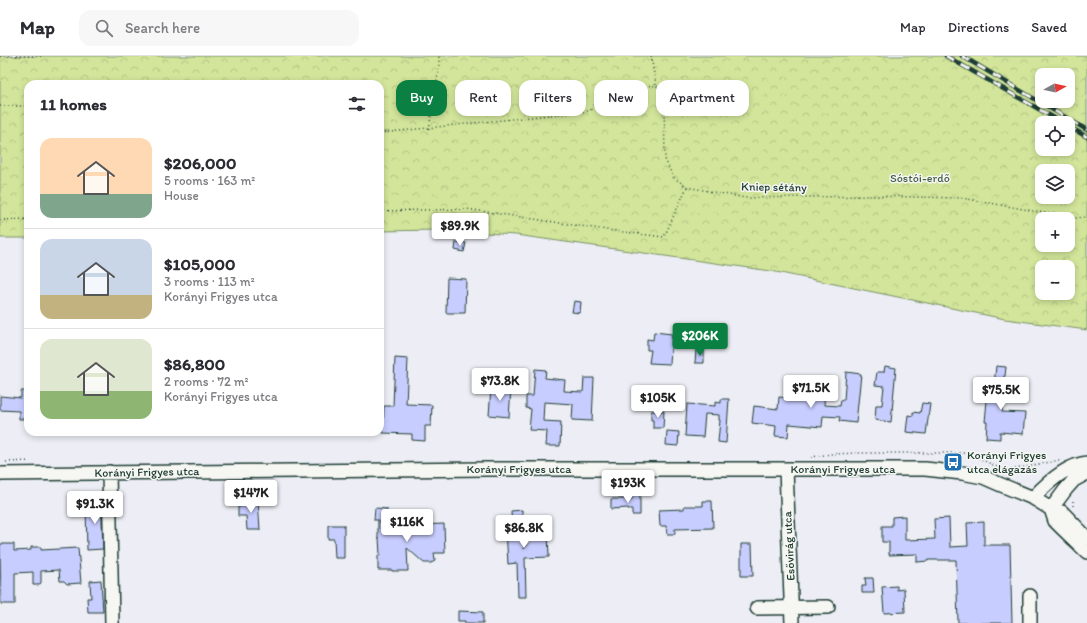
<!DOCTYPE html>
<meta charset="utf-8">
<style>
body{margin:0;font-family:Itim,sans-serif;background:#f7f7f7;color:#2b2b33;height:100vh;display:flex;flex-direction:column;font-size:15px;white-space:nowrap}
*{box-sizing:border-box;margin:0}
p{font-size:13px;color:#7c7c81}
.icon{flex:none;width:22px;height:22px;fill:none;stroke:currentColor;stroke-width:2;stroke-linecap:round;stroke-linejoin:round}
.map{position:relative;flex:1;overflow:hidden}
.panel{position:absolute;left:24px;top:24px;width:360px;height:356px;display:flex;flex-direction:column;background:#fff;border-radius:12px;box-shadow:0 2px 6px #0003}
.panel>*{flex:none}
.guide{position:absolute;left:396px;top:24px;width:380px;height:36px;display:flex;gap:8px}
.needle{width:26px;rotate:82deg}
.controls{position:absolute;left:1035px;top:12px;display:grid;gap:8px}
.controls a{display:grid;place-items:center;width:40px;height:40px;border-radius:8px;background:#fff;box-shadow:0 2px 6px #0003;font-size:20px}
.price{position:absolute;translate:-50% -34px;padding:0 9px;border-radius:4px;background:#fff;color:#222;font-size:13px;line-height:26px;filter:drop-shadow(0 1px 2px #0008)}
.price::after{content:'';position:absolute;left:50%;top:24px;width:12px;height:9px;margin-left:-6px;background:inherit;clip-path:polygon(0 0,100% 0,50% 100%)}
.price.active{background:#0b8043;color:#fff}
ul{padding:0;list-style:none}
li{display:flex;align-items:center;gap:12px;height:100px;padding:0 16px}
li+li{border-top:1px solid #e1e1e2}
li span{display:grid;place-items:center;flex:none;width:112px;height:80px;border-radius:12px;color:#555}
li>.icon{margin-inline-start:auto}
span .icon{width:48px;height:48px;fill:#fffc;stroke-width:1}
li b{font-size:17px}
h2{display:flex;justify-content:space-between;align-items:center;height:48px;padding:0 16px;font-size:17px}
.tag{padding:0 14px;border-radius:12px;background:#fff;box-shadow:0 2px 6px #0003;font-size:14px;line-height:36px}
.tag.active{background:#0b8043;color:#fff}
header{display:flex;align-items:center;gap:24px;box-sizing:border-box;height:56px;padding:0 20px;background:#fff;border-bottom:1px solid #e1e1e2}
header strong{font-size:19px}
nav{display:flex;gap:22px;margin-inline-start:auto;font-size:14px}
.search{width:280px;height:36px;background:#f7f7f7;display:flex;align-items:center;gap:10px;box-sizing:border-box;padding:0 14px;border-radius:12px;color:#7c7c81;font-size:15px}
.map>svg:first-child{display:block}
</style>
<header>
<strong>Map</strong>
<div class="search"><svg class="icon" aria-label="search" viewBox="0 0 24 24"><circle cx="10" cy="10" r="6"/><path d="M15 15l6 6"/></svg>Search here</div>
<nav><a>Map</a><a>Directions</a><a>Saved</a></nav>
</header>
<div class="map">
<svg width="1087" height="567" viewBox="0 0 1087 567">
<defs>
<pattern id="forest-crowns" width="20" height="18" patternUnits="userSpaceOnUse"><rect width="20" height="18" fill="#d2e59a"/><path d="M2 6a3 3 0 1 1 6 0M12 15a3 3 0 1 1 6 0" fill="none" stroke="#b4c585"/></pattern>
</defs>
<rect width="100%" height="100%" fill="#edeef5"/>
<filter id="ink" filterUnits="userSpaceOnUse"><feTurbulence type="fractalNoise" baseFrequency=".025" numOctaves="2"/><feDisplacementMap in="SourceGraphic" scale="8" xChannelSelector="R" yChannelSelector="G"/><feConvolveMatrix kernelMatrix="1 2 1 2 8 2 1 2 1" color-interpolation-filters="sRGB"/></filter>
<g filter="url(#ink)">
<path fill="url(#forest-crowns)" stroke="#789167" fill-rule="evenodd" d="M 0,0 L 1087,0 L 1087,274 L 1005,263 L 771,215 L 516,179 L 438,174 L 380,175 L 380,28 L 28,28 L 28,182 L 0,182 ZM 1042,19 L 1068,19 L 1068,45 L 1042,45 ZM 1042,67 L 1068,67 L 1068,93 L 1042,93 ZM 1042,115 L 1068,115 L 1068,141 L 1042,141 ZM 1042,163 L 1068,163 L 1068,189 L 1042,189 ZM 1042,211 L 1068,211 L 1068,237 L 1042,237 Z"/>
<path fill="#c8cdff" stroke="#1f3d34" d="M 456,186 L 466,187 L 464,196 L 455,194 Z
M 447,222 L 466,223 L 465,257 L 446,257 Z
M 574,245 L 581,246 L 580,257 L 572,256 Z
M 654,276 L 672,278 L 670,308 L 649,307 L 651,294 L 647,294 L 647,283 L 653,284 Z
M 696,294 L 704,295 L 704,307 L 695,307 Z
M 395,302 L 408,303 L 406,348 L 432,349 L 431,370 L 425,370 L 425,385 L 412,384 L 412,378 L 383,377 L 384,350 L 393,350 Z
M 885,310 L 896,312 L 891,366 L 875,364 L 876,349 L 882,349 L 884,330 L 875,329 L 877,316 L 884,316 Z
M 996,310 L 1006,311 L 1005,320 L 1004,320 L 1002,356 L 1025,357 L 1023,378 L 1000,376 L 1000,383 L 986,382 L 987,366 L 985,366 L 987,344 L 990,344 L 991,329 L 994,329 Z
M 535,313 L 546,314 L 545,322 L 565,324 L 564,335 L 583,336 L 584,322 L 594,322 L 592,365 L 572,364 L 573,348 L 544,346 L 543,365 L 561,366 L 560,390 L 546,390 L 547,375 L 529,374 L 531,353 L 526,352 L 526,340 L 533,340 Z
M 846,316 L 861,318 L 856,367 L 839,365 L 840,361 L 823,360 L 822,371 L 789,368 L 788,381 L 775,380 L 776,370 L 752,367 L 754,350 L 778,353 L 779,341 L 798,343 L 811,333 L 825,334 L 824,349 L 840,350 L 841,344 L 844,344 Z
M 491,332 L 511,333 L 509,361 L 489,359 Z
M 21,335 L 28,335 L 28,363 L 19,363 L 19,355 L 0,354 L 0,340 L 21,342 Z
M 721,343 L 729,343 L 726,387 L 718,386 L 720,364 L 719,364 L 719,359 L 705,358 L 703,381 L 685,380 L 687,348 L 715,350 L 715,346 L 721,347 Z
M 922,347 L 930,348 L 926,378 L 906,376 L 908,359 L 913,360 L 913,356 L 920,357 Z
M 651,355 L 664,355 L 663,372 L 653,372 L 653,364 L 651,364 Z
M 667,375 L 679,376 L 678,390 L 666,389 Z
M 95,437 L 101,437 L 103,493 L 87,494 L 86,451 L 95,450 Z
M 640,438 L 640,459 L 632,459 L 632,453 L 628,453 L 628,452 L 611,453 L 611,443 L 632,443 L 632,439 Z
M 258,443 L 260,474 L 247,474 L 246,460 L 238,460 L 238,451 L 244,450 L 243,444 Z
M 703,445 L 712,445 L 713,472 L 675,473 L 675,478 L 667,478 L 666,470 L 660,470 L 659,454 L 684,453 L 684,450 L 703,450 Z
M 375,452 L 387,453 L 387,472 L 419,472 L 419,469 L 444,468 L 445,497 L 434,497 L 435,505 L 431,507 L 424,507 L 407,492 L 408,515 L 392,515 L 392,514 L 378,514 L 378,499 L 380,499 L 379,482 L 378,482 L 378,464 L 374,464 Z
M 522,454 L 524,493 L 539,476 L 548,476 L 549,501 L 525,502 L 526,541 L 518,541 L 517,507 L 508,508 L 506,473 L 512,473 L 511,455 Z
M 905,460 L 905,484 L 935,483 L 934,463 L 949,462 L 950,491 L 968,490 L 967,467 L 984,466 L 984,489 L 1010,489 L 1012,567 L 958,567 L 956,504 L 928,504 L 928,505 L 917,506 L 917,498 L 889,499 L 889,486 L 882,486 L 882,470 L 892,470 L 892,461 Z
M 328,469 L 344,469 L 344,502 L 335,502 L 334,483 L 328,483 Z
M 0,488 L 14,488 L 14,495 L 31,494 L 31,491 L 41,491 L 41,494 L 78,492 L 81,527 L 67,528 L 64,525 L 60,525 L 59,514 L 41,515 L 41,527 L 38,529 L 33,529 L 33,516 L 15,517 L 15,548 L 1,548 Z
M 741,488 L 752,488 L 753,520 L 741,520 Z
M 865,522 L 873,522 L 874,537 L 862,537 L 862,530 L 866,530 Z
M 101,524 L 103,556 L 88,556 L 87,542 L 91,542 L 90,525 Z
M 897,530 L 897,534 L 904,533 L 905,556 L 884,557 L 882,531 Z
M 458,555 L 483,556 L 483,567 L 465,567 L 465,565 L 458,565 Z"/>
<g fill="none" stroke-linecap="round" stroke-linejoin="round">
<g stroke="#1f3d34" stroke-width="16">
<path id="minor" d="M 786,413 L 792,567
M 109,416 L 112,567
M 0,418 L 486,413 L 925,413 L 962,417 L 983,421 L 999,428 L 1033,442 L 1051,453 L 1062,456 L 1087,482
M 1033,442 C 1046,428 1067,409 1087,407
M 1051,453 L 1055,465 L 1062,472 L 1087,496
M 1051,453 L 1066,433 L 1074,424 L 1087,417
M 1030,540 L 1030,567
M 757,552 L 828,551"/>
</g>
<path stroke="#1f3d34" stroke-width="1.5" stroke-dasharray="1 3" stroke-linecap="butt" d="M 0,0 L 43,0
M 651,0 L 656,29
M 0,50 L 28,50
M 429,73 L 439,11 L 439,0
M 380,77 L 588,55 L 635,31 L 656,29 L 662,36 L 664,43 L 665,103 L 673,121 L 687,131 L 745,142 L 872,140 L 962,142 L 1073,162 L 1087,161
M 380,155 L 467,153 L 607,174 L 664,181 L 687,131
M 0,164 L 28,163
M 811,401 L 831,398 L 862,397 L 965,397 L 977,401 L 1001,413 L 1010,414 L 1060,404
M 6,406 L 30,405
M 1073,450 L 1073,442"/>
<use href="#minor" stroke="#f6f6f2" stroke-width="13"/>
<g stroke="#1f3d34" stroke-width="4.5">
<path id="rail" d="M 946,0 L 1063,67
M 962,0 L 1087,74
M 1068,70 L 1087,81"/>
</g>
<use href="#rail" stroke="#f6f6f2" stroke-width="3" stroke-dasharray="9" stroke-linecap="butt"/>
</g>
</g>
<defs>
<g id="bus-square" transform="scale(1)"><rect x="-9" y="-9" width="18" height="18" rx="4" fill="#1f6fb2" stroke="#f6f6f2"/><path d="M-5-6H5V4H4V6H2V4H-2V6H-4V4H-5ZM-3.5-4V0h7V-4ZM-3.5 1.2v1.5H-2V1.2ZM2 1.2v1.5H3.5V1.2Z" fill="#fff"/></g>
</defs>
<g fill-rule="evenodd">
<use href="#bus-square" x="953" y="406"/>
</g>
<g text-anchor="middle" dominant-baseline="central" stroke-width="3" stroke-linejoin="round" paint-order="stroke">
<g font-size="12" fill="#435f48" stroke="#f6f6f2">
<text x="920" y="122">Sóstói-erdő</text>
</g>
<g font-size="12" fill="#1f3d34" stroke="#f6f6f2">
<text transform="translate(774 131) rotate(1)">Kniep sétány</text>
<text x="519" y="413">Korányi Frigyes utca</text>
<text x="843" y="413">Korányi Frigyes utca</text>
<text transform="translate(147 416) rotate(-1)">Korányi Frigyes utca</text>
<text transform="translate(789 490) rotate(-93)">Esővirág utca</text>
</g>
<g font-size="12" fill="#1f3d34" stroke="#f6f6f2" text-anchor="start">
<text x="967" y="399">Korányi Frigyes<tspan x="967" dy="14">utca elágazás</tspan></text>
</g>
</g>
</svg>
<div class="controls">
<a><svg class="needle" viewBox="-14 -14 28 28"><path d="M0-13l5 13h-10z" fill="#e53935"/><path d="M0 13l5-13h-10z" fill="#7c7c81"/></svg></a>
<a><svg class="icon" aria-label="locate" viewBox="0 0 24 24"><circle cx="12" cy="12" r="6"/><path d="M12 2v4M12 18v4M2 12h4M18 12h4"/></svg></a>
<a><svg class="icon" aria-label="layers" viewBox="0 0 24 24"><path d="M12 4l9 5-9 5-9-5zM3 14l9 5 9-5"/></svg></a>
<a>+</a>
<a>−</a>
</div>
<b class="price" style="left:460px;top:191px">$89.9K</b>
<b class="price active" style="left:700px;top:301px">$206K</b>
<b class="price" style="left:500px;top:346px">$73.8K</b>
<b class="price" style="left:811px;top:353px">$71.5K</b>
<b class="price" style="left:1001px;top:355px">$75.5K</b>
<b class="price" style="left:658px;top:363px">$105K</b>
<b class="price" style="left:628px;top:448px">$193K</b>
<b class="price" style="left:251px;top:458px">$147K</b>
<b class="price" style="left:95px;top:469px">$91.3K</b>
<b class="price" style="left:407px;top:487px">$116K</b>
<b class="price" style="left:524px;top:493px">$86.8K</b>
<div class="guide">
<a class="tag active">Buy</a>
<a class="tag">Rent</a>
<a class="tag">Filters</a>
<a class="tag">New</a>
<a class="tag">Apartment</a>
</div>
<section class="panel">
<h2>11 homes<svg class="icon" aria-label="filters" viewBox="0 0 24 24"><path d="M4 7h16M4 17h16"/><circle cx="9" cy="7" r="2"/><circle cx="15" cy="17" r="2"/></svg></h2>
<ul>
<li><span style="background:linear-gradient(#ffd9b3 70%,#7fa58c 0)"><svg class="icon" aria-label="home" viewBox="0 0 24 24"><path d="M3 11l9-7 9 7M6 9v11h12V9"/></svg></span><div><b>$206,000</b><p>5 rooms · 163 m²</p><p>House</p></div></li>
<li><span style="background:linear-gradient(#c9d6e8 70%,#c2b280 0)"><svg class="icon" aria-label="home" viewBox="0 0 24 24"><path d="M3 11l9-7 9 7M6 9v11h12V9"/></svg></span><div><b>$105,000</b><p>3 rooms · 113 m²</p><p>Korányi Frigyes utca</p></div></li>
<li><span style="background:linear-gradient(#dfe7d0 65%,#8fb573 0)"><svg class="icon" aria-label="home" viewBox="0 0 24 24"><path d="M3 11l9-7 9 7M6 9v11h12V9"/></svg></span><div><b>$86,800</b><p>2 rooms · 72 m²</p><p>Korányi Frigyes utca</p></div></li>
</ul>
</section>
</div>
